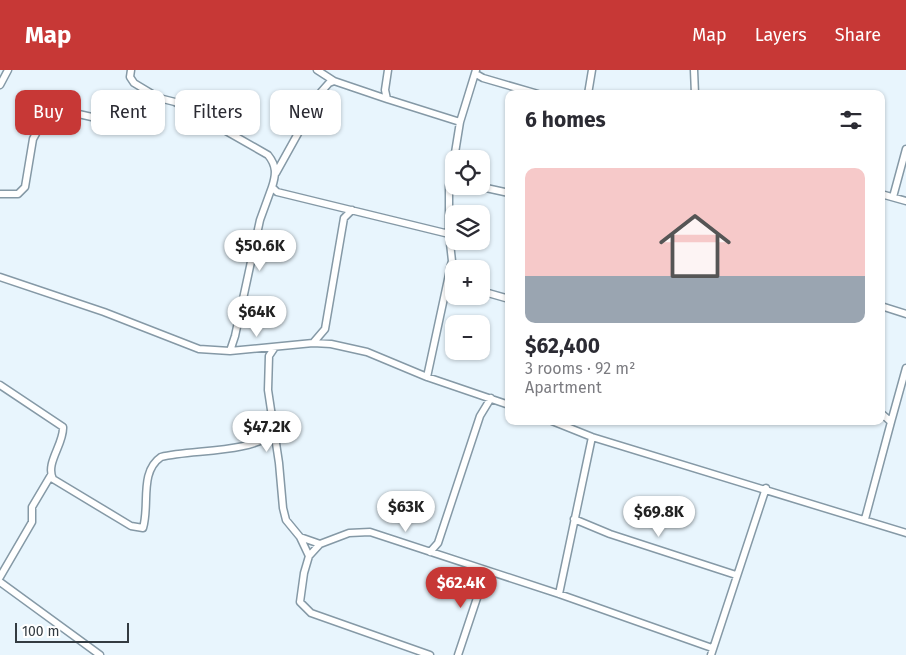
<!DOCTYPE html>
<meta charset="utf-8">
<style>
body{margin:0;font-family:"Fira Sans",sans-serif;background:#f2f2f3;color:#2b2b33;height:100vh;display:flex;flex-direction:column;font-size:19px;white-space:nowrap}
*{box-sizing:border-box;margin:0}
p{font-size:16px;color:#7c7c81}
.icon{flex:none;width:28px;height:28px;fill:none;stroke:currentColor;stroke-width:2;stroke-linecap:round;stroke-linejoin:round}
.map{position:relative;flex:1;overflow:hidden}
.sheet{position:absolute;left:505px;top:20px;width:380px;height:335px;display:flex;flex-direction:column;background:#fff;border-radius:10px;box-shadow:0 1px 4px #0004}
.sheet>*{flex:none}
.top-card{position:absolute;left:15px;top:20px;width:415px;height:45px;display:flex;gap:10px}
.buttons{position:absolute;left:445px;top:80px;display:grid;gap:10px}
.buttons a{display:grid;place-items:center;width:45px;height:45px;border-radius:10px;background:#fff;box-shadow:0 1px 4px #0004;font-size:25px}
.scale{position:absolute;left:15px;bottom:12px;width:114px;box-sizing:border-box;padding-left:5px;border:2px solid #333b41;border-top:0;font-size:14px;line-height:18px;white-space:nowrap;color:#333b41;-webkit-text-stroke:4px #fff;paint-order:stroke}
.price{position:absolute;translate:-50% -42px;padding:0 11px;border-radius:18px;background:#fff;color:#222;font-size:16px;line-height:32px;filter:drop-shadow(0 1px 2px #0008)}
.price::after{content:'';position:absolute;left:50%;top:30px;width:15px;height:11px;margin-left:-8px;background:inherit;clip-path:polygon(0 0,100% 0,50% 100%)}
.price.selected{background:#c73836;color:#fff}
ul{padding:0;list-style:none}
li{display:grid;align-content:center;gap:10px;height:265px;padding:0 20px}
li+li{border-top:1px solid #e1e1e2}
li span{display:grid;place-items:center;height:155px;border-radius:10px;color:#555}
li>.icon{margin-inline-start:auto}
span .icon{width:90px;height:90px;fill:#fffc;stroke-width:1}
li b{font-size:21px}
h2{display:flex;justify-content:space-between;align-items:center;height:60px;padding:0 20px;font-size:21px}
.chip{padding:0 18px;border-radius:10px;background:#fff;box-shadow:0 1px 4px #0004;font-size:18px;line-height:45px}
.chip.selected{background:#c73836;color:#fff}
header{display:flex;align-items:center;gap:30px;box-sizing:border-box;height:70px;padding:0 25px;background:#c73836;color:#fff}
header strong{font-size:24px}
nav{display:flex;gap:28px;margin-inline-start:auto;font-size:18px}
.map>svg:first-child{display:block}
</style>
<header>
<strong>Map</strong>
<nav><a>Map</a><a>Layers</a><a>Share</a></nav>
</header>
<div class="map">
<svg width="906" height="585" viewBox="0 0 906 585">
<rect width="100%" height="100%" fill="#e8f5fd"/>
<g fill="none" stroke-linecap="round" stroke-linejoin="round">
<g stroke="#8599a6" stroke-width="9">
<path id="street" d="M 131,0 L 130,7 L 134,13 L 159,28
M 317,0 L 334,11
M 388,0 L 385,20 L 387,29 L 460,52
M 694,0 L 695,24
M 476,4 L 483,8 L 538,24
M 0,15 L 8,0
M 588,24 L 592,0
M 454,89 L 449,116 L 449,164 L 452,191 L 450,198 L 454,208
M 454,89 L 460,52 L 476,0
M 276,103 L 321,22 L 329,13 L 334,11 L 387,29
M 477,116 L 509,123
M 0,124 L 18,124 L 25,117 L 33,69 L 47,43 L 61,40 L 118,53 L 147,54 L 159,28 L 175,32 L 268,85 C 277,96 276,105 272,117 L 277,122 L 449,164
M 881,124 L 906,131
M 893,127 L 906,79
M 0,207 L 104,242 L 199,279 L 230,281 L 313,273 L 331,274 L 367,282 L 427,307 L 509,335
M 481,221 L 509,229
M 881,236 L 906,244
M 313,273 L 325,259 L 344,148 L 352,140
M 275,277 L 269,286 L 268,320 L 279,393 L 283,438 L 286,450 L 300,467 L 309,486
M 230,281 L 235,266 L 260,150 L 272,117
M 427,307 L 450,200
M 0,315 L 63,357 C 64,374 45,393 53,409 L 131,456 L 143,458 C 150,435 139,402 161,387 C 193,379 250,384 275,362
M 552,351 L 592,367 L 906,463
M 891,352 L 906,298
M 574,449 L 610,464 L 736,505
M 865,449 L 891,352 L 881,343
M 300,467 L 320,474
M 430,482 L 438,473 L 480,346 L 491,328
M 0,507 L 32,452 L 32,437 L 51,405
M 0,512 L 100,585
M 559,524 L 592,367
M 430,585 L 311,543 L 300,532 L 304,503 L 309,486 L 320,474 L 349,463 L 370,462 L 559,524 L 712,578
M 458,585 L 486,501
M 711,585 L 766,418"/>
</g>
<use href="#street" stroke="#fff" stroke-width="6"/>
</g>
</svg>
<div class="buttons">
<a><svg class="icon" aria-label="locate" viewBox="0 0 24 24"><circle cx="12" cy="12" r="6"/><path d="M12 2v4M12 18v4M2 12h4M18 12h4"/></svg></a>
<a><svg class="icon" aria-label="layers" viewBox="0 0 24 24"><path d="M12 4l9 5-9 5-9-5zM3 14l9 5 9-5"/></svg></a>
<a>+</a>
<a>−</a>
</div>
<div class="scale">100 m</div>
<b class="price" style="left:260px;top:202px">$50.6K</b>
<b class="price" style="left:257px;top:268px">$64K</b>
<b class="price" style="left:267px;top:383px">$47.2K</b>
<b class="price" style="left:406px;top:463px">$63K</b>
<b class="price" style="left:659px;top:468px">$69.8K</b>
<b class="price selected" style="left:461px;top:539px">$62.4K</b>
<div class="top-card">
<a class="chip selected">Buy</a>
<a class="chip">Rent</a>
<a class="chip">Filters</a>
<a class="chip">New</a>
</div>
<section class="sheet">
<h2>6 homes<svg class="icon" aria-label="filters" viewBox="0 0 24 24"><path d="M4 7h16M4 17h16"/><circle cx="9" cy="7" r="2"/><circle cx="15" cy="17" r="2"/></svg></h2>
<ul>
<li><span style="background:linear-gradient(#f6c9c9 70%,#9aa5b1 0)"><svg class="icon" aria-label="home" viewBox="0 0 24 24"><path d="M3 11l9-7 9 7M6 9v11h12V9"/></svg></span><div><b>$62,400</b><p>3 rooms · 92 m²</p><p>Apartment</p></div></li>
</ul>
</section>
</div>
